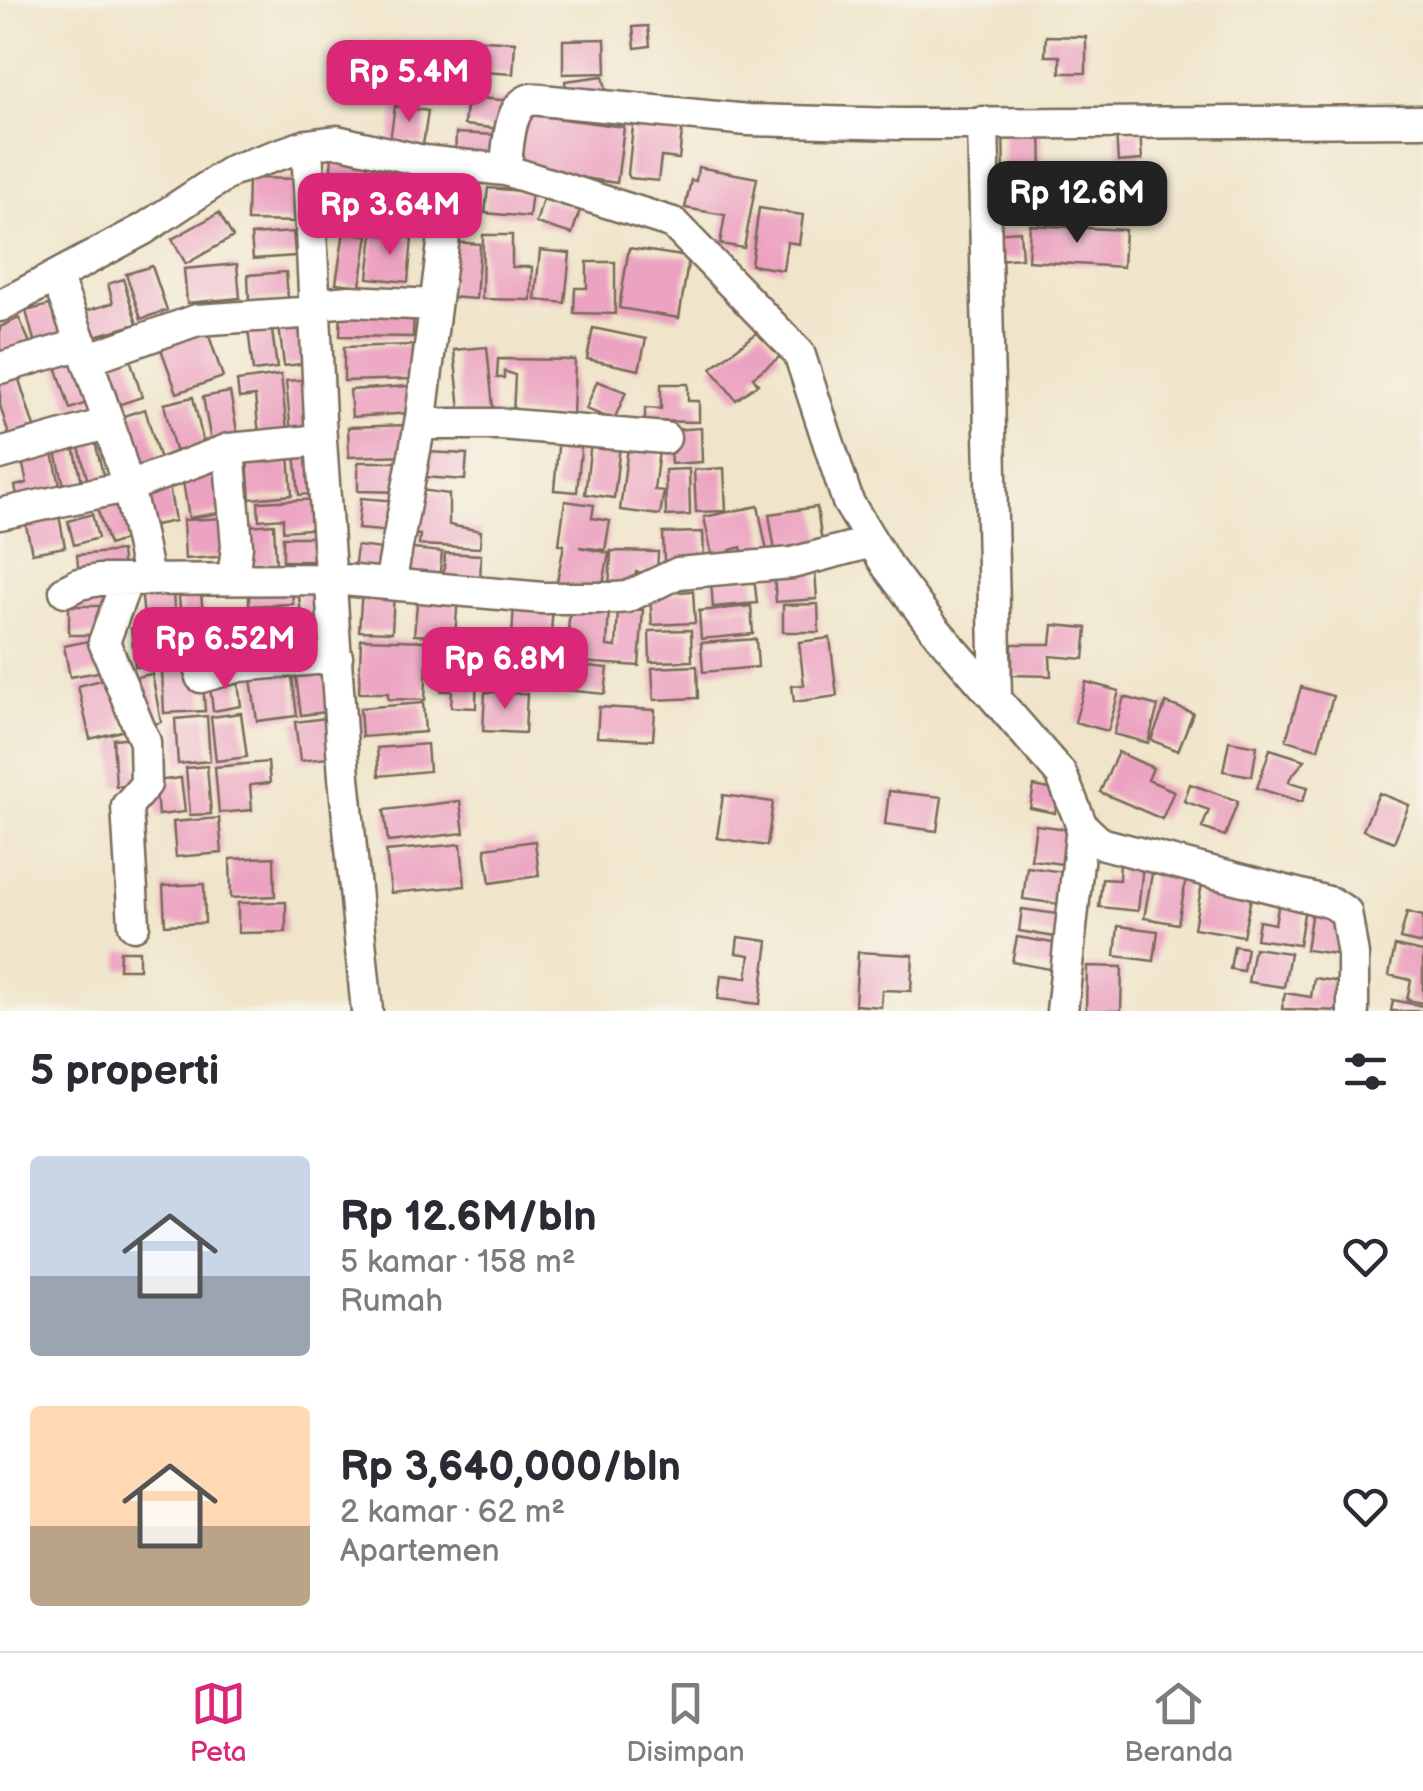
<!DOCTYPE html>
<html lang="id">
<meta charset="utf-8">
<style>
body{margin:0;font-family:"Balsamiq Sans",sans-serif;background:#f7f7f7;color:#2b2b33;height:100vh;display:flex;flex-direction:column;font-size:38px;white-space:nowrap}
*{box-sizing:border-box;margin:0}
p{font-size:32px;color:#7c7c81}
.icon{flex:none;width:55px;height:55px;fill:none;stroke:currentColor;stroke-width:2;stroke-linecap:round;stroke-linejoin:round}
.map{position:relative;height:1011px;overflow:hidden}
.panel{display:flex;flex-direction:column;background:#fff;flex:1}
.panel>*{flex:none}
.price{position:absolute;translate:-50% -85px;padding:0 22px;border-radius:20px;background:#db2777;color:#fff;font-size:32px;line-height:65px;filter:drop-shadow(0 2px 5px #0008)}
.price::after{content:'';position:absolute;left:50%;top:60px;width:30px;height:22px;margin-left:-15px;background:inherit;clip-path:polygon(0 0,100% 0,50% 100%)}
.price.active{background:#222;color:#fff}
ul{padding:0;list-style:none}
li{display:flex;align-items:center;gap:30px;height:250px;padding:0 30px}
li span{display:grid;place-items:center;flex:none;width:280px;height:200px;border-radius:10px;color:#555}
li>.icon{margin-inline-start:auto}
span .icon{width:120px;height:120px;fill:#fffc;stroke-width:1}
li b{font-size:42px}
h2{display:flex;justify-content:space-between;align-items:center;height:120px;padding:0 30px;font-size:42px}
.tab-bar{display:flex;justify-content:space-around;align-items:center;height:140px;border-top:2px solid #e1e1e2;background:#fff;font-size:28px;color:#7c7c81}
.tab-bar a{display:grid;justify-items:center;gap:5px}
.tab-bar .active{color:#db2777}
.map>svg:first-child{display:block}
</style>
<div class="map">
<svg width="1423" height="1011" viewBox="0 0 1423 1011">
<rect width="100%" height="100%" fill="#f7f3e8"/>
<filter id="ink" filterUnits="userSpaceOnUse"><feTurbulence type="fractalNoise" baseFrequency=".01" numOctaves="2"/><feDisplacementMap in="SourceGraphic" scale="20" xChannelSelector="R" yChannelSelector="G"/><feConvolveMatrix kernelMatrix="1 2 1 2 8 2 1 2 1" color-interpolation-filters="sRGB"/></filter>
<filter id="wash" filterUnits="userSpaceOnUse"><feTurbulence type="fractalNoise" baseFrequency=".0048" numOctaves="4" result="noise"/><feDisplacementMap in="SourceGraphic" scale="40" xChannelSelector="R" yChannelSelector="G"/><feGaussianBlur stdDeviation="2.25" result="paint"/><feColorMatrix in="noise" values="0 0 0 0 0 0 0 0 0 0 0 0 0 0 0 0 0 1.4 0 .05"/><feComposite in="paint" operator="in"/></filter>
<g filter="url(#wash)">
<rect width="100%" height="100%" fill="#f0e5ca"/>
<g id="blocks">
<path fill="#eca3c1" d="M 648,26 L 650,46 L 635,48 L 633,27 Z
M 1046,36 L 1086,37 L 1086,73 L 1060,73 L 1060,56 L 1045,56 Z
M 469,39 L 515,42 L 513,74 L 466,71 Z
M 605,39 L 606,73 L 563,74 L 563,40 Z
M 603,76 L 609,102 L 569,110 L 565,81 Z
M 467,97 L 512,101 L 509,130 L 464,125 Z
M 395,106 L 428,111 L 423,145 L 390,140 Z
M 525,114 L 624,127 L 617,183 L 516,168 Z
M 634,117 L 683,123 L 679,159 L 661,157 L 658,181 L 630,178 L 628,174 Z
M 1041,131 L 1043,214 L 1005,215 L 1003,132 Z
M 1140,131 L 1142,160 L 1118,162 L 1116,133 Z
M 456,133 L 497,135 L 496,161 L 455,159 Z
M 332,156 L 368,160 L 364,194 L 329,190 Z
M 378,162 L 405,165 L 400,210 L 372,207 Z
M 698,167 L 757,178 L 744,248 L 720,244 L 725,215 L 685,208 L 691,180 L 696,181 Z
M 1143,172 L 1143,221 L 1108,222 L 1107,173 Z
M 415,173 L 439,175 L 435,223 L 411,221 Z
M 248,178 L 303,179 L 301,222 L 247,221 Z
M 488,188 L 532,192 L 529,217 L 485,213 Z
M 328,192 L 368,198 L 364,222 L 325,216 Z
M 543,199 L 580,210 L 572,234 L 536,223 Z
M 759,208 L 803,215 L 799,244 L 787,242 L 783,270 L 751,265 Z
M 219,213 L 233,237 L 186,264 L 172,239 Z
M 1030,225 L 1125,230 L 1123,267 L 1028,261 Z
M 1020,231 L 1022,258 L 995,260 L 993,233 Z
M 293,232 L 295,256 L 253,259 L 251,235 Z
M 344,232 L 368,235 L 360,286 L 336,283 Z
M 373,234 L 412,238 L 408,282 L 368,278 Z
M 483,235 L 512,235 L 512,267 L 532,267 L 531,300 L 482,299 Z
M 453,242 L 480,244 L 476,299 L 449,297 Z
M 629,248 L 689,257 L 679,318 L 619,308 Z
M 540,250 L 570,253 L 565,303 L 535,300 Z
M 587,262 L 615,262 L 615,314 L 574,313 L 575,288 L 587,288 Z
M 237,264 L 240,298 L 187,303 L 184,269 Z
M 152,266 L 167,310 L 141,319 L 126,274 Z
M 286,272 L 288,298 L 249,301 L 248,275 Z
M 123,279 L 137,324 L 92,337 L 85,311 L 113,303 L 108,284 Z
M 61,302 L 71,338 L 36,348 L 26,311 Z
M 341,307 L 414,308 L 413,337 L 340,336 Z
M 304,314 L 310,363 L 284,366 L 278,318 Z
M 270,316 L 277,368 L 253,371 L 247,320 Z
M 19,318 L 30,343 L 0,356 L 0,327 Z
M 205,324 L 223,377 L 177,393 L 158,341 Z
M 593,328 L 646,339 L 639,370 L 587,359 Z
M 762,329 L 781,356 L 753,377 L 758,384 L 736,400 L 711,368 Z
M 80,344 L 98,399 L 70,409 L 52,354 Z
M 413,345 L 413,379 L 344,381 L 344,347 Z
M 487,347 L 494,417 L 461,420 L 454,350 Z
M 128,352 L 142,397 L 112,407 L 97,362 Z
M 498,359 L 575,360 L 573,417 L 513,415 L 515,375 L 504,371 L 504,378 L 497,378 Z
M 17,373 L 34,427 L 9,435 L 0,405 L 0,378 Z
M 281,375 L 287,431 L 259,435 L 255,396 L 239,398 L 237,381 Z
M 313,379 L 318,431 L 291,433 L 286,381 Z
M 597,381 L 626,392 L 614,420 L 586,409 Z
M 661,384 L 688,384 L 688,401 L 699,401 L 699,422 L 645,421 L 645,408 L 661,409 Z
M 408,386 L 410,413 L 352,417 L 350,390 Z
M 230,392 L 238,437 L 211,442 L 203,397 Z
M 193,397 L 204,445 L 175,451 L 164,404 Z
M 145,409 L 160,460 L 132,468 L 117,418 Z
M 407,425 L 408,455 L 349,457 L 348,427 Z
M 701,428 L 702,462 L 671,464 L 669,430 Z
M 92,430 L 105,482 L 89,486 L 76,435 Z
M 559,437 L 582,439 L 577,492 L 554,490 Z
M 72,439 L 84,490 L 66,494 L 54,444 Z
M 591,442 L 620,445 L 614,498 L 585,494 Z
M 51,445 L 62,494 L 19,504 L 15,486 L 27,483 L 20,452 Z
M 628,447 L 659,451 L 654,490 L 664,491 L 660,515 L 620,510 Z
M 315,451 L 319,493 L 299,495 L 295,453 Z
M 426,452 L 467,454 L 465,480 L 424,477 Z
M 289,454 L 292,495 L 250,499 L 247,457 Z
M 358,462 L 405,462 L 405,492 L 358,491 Z
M 217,463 L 224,512 L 189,518 L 181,469 Z
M 724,468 L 726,511 L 696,512 L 694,470 Z
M 689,469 L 690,515 L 666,516 L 665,470 Z
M 169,485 L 175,521 L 145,527 L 137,492 Z
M 421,490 L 449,494 L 449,525 L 481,531 L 480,548 L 419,545 L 420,535 L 408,534 L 409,514 L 418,514 Z
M 125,498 L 138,535 L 109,545 L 97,508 Z
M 361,498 L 397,501 L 394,532 L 358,529 Z
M 320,499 L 322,528 L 283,531 L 283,518 L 259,520 L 258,502 Z
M 565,501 L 594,505 L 592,518 L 610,521 L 605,550 L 579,547 L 609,553 L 601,595 L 556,587 L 564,545 L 559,544 Z
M 758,506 L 767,551 L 743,556 L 741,547 L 730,550 L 732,556 L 713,560 L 704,517 Z
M 817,507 L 823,551 L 776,558 L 769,514 Z
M 58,510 L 65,547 L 32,553 L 24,516 Z
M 92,514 L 98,538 L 74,545 L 68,521 Z
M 228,518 L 231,556 L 185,559 L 183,520 Z
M 274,524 L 276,564 L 250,565 L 249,526 Z
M 703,532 L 704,559 L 664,561 L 663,533 Z
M 283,537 L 323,537 L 323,561 L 283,561 Z
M 357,546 L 391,550 L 388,576 L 354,572 Z
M 403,548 L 442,552 L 439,580 L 400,577 Z
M 121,551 L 123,572 L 79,576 L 77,555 Z
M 611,551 L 658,552 L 657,573 L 636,572 L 635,590 L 609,589 Z
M 445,553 L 481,555 L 480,585 L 443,582 Z
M 815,571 L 817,599 L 776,602 L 774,574 Z
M 754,577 L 757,603 L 713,607 L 711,581 Z
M 326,583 L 331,631 L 303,634 L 298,586 Z
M 292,584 L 293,604 L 249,606 L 249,585 Z
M 172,585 L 175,615 L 144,618 L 141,588 Z
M 200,585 L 203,613 L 181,616 L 178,588 Z
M 362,588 L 394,590 L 392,632 L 359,631 Z
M 693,591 L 695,623 L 652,625 L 650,594 Z
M 418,594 L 458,596 L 455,637 L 414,635 Z
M 514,601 L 553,604 L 549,663 L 511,661 Z
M 818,604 L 819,632 L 783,632 L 783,605 Z
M 570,605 L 609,607 L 607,646 L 616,647 L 618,608 L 643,610 L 639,666 L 566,661 Z
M 69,606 L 105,606 L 105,635 L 69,635 Z
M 751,606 L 753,634 L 701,639 L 699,611 Z
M 295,611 L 296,649 L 254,651 L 253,612 Z
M 235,615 L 241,657 L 214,661 L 207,620 Z
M 206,618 L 210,661 L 183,664 L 178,621 Z
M 175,623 L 180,662 L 135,667 L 131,628 Z
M 1053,625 L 1087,628 L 1084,659 L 1050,656 L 1051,676 L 1012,675 L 1012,644 L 1051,644 Z
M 691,630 L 692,661 L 650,662 L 649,631 Z
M 830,638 L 837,696 L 794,702 L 792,686 L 804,685 L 799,642 Z
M 98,639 L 104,671 L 70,677 L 64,646 Z
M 361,639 L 428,641 L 425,700 L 388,699 L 388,693 L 359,693 Z
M 756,639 L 758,667 L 703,672 L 701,643 Z
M 442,646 L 477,647 L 476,708 L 451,707 L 452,691 L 441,691 Z
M 556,663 L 608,668 L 605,694 L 554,689 Z
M 330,665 L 335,711 L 301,715 L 295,669 Z
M 697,666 L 698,698 L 654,700 L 652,668 Z
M 291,667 L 297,716 L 257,721 L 250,672 Z
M 194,669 L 203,683 L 205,711 L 164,713 L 162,671 Z
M 152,674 L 161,722 L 140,727 L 131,678 Z
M 237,674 L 241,706 L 213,711 L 209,678 Z
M 113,677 L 125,730 L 90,739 L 78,686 Z
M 1086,682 L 1119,691 L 1108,731 L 1075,722 Z
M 1301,687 L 1333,696 L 1318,749 L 1286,740 Z
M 485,692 L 527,694 L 525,733 L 483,731 Z
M 1124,697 L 1158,706 L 1148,743 L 1114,734 Z
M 423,703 L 425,732 L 362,737 L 360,708 Z
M 1166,703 L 1193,713 L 1178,751 L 1151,740 Z
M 599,707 L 655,710 L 653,740 L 597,737 Z
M 241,713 L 247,757 L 216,761 L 211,717 Z
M 207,716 L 210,761 L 178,764 L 175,719 Z
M 334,717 L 339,757 L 300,761 L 295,722 Z
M 136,737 L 139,784 L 116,786 L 113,739 Z
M 1229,741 L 1257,746 L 1252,776 L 1223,771 Z
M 427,744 L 429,771 L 379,776 L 377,748 Z
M 1270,749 L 1305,760 L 1290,778 L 1289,782 L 1308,787 L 1302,802 L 1257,788 Z
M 1118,752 L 1153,768 L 1148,780 L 1174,791 L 1162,819 L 1100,792 Z
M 268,762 L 270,783 L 250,785 L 252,810 L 219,813 L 215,767 Z
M 207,766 L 211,814 L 190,815 L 186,768 Z
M 181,778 L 185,812 L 158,815 L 155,781 Z
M 1190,784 L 1238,801 L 1225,836 L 1202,828 L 1209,810 L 1184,801 Z
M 1034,786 L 1059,791 L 1055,813 L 1030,808 Z
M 889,791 L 942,797 L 937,831 L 885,824 Z
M 1379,793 L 1409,805 L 1394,842 L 1363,830 Z
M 723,795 L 773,802 L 767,846 L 717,838 Z
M 460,801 L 464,833 L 388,842 L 384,810 Z
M 219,818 L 222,853 L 176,857 L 173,822 Z
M 1036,825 L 1075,830 L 1071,865 L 1031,860 Z
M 535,841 L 539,876 L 490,883 L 485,848 Z
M 461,844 L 465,886 L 391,893 L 386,851 Z
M 274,857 L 275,896 L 231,898 L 230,859 Z
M 1120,863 L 1143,865 L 1138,911 L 1099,907 L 1102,879 L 1119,880 Z
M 1027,867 L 1071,873 L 1066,905 L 1023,899 Z
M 1153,868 L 1187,875 L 1178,924 L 1144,918 Z
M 204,884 L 205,923 L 165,925 L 163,886 Z
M 1202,884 L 1252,893 L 1243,936 L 1194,928 Z
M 286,902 L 286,932 L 238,933 L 238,903 Z
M 1279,903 L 1305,907 L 1299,945 L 1256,939 L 1259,921 L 1275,924 Z
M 1022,909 L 1064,915 L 1061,938 L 1019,931 Z
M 1312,910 L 1343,914 L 1337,954 L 1306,950 Z
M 1407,912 L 1423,916 L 1423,944 L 1400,939 Z
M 1118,926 L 1158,931 L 1154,961 L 1115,956 Z
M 738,937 L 768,941 L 760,1004 L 718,999 L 721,975 L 747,978 L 750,955 L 736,953 Z
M 1017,937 L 1065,945 L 1060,971 L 1012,962 Z
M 1234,946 L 1247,948 L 1243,971 L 1230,969 Z
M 1395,946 L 1423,952 L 1423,1003 L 1407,1000 L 1411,980 L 1389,975 Z
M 1254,948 L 1290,953 L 1284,987 L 1248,982 Z
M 120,951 L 139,951 L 139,969 L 119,969 Z
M 858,952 L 913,955 L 911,991 L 882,990 L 881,1007 L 855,1005 Z
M 1087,966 L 1122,967 L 1121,1011 L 1086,1011 Z
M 1314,978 L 1347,983 L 1342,1011 L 1282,1009 L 1285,993 L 1311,997 Z
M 1393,1000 L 1423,1006 L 1423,1011 L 1391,1011 Z"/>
</g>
</g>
<g filter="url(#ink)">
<use href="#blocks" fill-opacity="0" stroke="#7a6b5a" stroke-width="2.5"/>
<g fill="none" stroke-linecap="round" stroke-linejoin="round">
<g stroke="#7a6b5a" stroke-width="35">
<path id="minor" d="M 983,122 L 996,698
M 505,170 C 509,148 507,106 531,99 L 748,120 L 899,124 L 1423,121
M 56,276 C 94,376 130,474 148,579
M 315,304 L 350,301 L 435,305
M 0,306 L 144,229 L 233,170 L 307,145
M 87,359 L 197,320 L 316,312
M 0,368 L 82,344
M 420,424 L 501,424 L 665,438
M 229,449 L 237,546 L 233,579
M 0,454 L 109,423
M 0,514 L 130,486 L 229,449 L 321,440
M 127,580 L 104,642 L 145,742 L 146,784 L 127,806 L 134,925
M 390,584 L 421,418 L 453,165
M 65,591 L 79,584 L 99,580 L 332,579 L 543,598 L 616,598 L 627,597 L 678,573 L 792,563 L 872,542
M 201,677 L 240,666 L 337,657
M 367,1011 L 344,777 L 321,440 L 307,145 L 337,141 L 424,161 L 505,170 L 673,223 L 799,353 L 848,502 L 887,566 L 933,627 L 1061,774 L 1082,826 L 1100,843 L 1332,903 L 1346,912 L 1353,955 L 1353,1011
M 1062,1011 L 1082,826"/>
</g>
<use href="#minor" stroke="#fff" stroke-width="30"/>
</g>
</g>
</svg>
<b class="price" style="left:409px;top:125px">Rp 5.4M</b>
<b class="price active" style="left:1077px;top:246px">Rp 12.6M</b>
<b class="price" style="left:390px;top:258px">Rp 3.64M</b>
<b class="price" style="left:225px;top:692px">Rp 6.52M</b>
<b class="price" style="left:505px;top:712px">Rp 6.8M</b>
</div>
<section class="panel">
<h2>5 properti<svg class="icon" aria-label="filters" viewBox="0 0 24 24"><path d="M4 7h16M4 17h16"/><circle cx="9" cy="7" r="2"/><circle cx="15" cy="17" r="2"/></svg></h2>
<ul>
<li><span style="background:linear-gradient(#c9d6e8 60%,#9aa5b1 0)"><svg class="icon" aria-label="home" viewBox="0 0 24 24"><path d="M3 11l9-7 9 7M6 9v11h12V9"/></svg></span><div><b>Rp 12.6M/bln</b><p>5 kamar · 158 m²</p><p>Rumah</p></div><svg class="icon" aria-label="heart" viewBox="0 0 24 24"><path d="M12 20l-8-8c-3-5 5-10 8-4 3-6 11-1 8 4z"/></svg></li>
<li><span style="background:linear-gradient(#ffd9b3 60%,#b9a48a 0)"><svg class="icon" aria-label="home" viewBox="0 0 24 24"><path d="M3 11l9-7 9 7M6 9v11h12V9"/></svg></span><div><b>Rp 3,640,000/bln</b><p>2 kamar · 62 m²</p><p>Apartemen</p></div><svg class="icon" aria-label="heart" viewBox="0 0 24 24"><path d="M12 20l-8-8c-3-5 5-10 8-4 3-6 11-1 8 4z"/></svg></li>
</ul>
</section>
<nav class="tab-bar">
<a class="active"><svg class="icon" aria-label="map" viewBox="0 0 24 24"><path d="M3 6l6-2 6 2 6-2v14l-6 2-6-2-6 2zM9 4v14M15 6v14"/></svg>Peta</a>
<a><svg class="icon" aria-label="saved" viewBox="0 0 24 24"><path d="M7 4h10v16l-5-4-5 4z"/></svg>Disimpan</a>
<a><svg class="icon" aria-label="home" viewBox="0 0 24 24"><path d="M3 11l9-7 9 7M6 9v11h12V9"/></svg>Beranda</a>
</nav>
